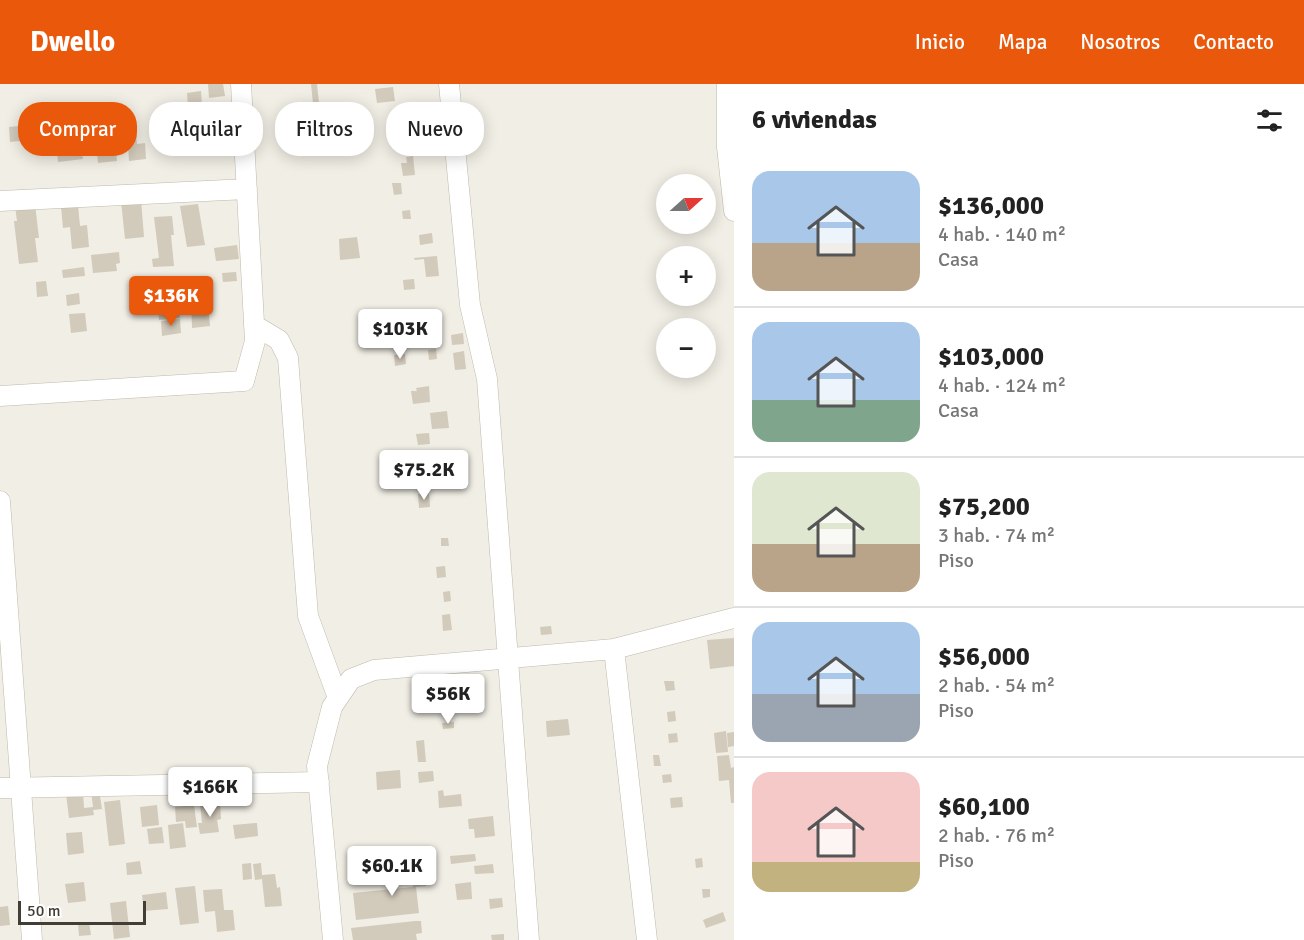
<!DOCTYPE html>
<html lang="es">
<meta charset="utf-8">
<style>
body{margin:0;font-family:Signika,sans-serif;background:#f2f2f2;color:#222;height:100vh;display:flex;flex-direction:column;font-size:22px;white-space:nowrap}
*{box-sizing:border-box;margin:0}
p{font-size:20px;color:#767676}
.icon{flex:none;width:33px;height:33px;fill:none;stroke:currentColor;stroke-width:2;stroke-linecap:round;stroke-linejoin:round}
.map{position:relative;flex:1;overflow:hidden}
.panel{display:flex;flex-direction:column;background:#fff;width:570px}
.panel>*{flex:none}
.banner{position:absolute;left:18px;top:18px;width:570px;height:54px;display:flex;gap:12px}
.needle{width:39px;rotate:69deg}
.tools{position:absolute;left:656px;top:90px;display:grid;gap:12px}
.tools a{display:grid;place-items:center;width:60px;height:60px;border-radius:50%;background:#fff;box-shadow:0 3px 15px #0003;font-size:30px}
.scale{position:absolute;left:18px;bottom:15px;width:128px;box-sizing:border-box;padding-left:6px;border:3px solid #433e35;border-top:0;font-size:16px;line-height:21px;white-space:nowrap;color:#433e35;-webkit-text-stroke:4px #fff;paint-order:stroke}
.price{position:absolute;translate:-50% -51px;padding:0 14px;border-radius:6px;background:#fff;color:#222;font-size:20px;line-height:39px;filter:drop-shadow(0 2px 3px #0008)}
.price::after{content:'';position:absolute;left:50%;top:36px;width:18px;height:14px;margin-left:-9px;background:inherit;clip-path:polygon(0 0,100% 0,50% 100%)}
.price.active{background:#ea580c;color:#fff}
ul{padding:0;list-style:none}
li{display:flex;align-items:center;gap:18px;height:150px;padding:0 18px}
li+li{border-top:2px solid #e0e0e0}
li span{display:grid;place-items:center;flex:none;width:168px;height:120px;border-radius:18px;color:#555}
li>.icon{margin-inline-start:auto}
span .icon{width:72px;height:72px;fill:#fffc;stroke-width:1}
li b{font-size:26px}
h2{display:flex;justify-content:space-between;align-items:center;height:72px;padding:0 18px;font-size:26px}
.pill{padding:0 21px;border-radius:24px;background:#fff;box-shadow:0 3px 15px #0003;font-size:21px;line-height:54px}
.pill.active{background:#ea580c;color:#fff}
header{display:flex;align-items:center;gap:36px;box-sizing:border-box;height:84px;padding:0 30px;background:#ea580c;color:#fff}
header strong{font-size:28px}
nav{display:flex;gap:33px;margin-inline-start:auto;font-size:21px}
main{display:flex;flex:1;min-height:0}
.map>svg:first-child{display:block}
</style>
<header>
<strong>Dwello</strong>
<nav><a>Inicio</a><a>Mapa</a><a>Nosotros</a><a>Contacto</a></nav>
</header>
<main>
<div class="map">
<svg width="734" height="856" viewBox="0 0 734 856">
<rect width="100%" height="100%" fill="#f1eee5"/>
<path fill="#d2cabb" d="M 208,0 L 223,0 L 225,12 L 209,14 Z
M 311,0 L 317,0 L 320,29 L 314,29 Z
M 393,3 L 395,17 L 377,19 L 375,5 Z
M 201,7 L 202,21 L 188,23 L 187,9 Z
M 66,23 L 67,32 L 60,33 L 59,24 Z
M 76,37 L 83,75 L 58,78 L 56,57 L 60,57 L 58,39 Z
M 37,40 L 39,55 L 10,58 L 9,43 Z
M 135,41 L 137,60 L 145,59 L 146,75 L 129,77 L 128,61 L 121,61 L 119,43 Z
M 107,42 L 109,59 L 115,58 L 117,77 L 98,79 L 96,60 L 91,60 L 89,44 Z
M 429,49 L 430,62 L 420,63 L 419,50 Z
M 413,72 L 415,91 L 403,92 L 401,79 L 407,79 L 406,73 Z
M 392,99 L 401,99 L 402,110 L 394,111 Z
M 141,115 L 144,153 L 125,155 L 121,117 Z
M 35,120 L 39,154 L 35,154 L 38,178 L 19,180 L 14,137 L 17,137 L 15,122 Z
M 198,120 L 205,161 L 187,163 L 180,122 Z
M 78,121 L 80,142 L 87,141 L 89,163 L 72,165 L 70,143 L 63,144 L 61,123 Z
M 410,126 L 411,135 L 403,135 L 402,127 Z
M 172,132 L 174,151 L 171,151 L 174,182 L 153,183 L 152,175 L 159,174 L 154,133 Z
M 432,149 L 433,159 L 420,161 L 419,151 Z
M 357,153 L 360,174 L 340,176 L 339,155 Z
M 237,161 L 239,175 L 216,177 L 214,164 Z
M 119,168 L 120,179 L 116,180 L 117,187 L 93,189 L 91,171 Z
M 437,172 L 439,192 L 426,193 L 424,175 L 415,176 L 414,174 Z
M 84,183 L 85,192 L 63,194 L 62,186 Z
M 236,188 L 237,197 L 223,198 L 222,189 Z
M 414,195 L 415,205 L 404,206 L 403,196 Z
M 46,197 L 48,212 L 37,213 L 36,198 Z
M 148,204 L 150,226 L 136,228 L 134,205 Z
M 79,209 L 80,220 L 67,222 L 66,211 Z
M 207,209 L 210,242 L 192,244 L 191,211 Z
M 178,223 L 180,234 L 159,236 L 158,225 Z
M 85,229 L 87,247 L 71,249 L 69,230 Z
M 422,233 L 423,242 L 415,243 L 413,234 Z
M 180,235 L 181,249 L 162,252 L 161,237 Z
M 463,249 L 464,260 L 452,261 L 451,251 Z
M 436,265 L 437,275 L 429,276 L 428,266 Z
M 464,267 L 466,285 L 455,286 L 453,269 Z
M 405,270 L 406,280 L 395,282 L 394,271 Z
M 429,302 L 430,318 L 413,320 L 411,307 L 417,307 L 416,304 Z
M 447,327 L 449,344 L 432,345 L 430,329 Z
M 429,349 L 430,360 L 418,361 L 416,350 Z
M 461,380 L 462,396 L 442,398 L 440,382 Z
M 429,409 L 430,423 L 419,424 L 418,410 Z
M 441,454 L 448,454 L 449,462 L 441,462 Z
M 445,482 L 446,493 L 437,494 L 436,483 Z
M 450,507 L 451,517 L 444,518 L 443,508 Z
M 450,530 L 452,546 L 443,547 L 442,531 Z
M 551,542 L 552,550 L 541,551 L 540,543 Z
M 734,554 L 734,582 L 710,585 L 707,556 Z
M 664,597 L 674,597 L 675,606 L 666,607 Z
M 436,603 L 437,612 L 421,613 L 421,604 Z
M 675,627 L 676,637 L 668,638 L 667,628 Z
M 568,635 L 570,651 L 547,653 L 546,637 Z
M 454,638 L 454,644 L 443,645 L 442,639 Z
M 726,647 L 728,668 L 716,669 L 714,649 Z
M 734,648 L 734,662 L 728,663 L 727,649 Z
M 677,649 L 678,658 L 669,659 L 668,650 Z
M 424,656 L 426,678 L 418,678 L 416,657 Z
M 653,671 L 659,671 L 661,682 L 654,682 Z
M 729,671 L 731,684 L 734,683 L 734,719 L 731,719 L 729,696 L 719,697 L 717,672 Z
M 400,686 L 401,704 L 377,706 L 376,688 Z
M 433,687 L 434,697 L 419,699 L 418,688 Z
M 671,690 L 672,698 L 663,699 L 662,691 Z
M 99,706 L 102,725 L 93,726 L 94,731 L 69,734 L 66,710 L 83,708 L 84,724 L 93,723 L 91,707 Z
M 443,706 L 444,712 L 461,710 L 462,722 L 439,724 L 438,707 Z
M 682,713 L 683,723 L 671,724 L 670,714 Z
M 120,716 L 125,760 L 109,762 L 104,718 Z
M 220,718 L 221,735 L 217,736 L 219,748 L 200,750 L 198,739 L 202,739 L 200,720 Z
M 157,721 L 159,741 L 142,743 L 140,723 Z
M 194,721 L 197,743 L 186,744 L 185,737 L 176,738 L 175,723 Z
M 493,732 L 495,752 L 475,754 L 474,745 L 469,745 L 468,735 Z
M 183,739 L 186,763 L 170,765 L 168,741 Z
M 257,739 L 258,752 L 235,755 L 233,741 Z
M 162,743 L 164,759 L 149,760 L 147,745 Z
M 82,748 L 84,769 L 68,771 L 66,749 Z
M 423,770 L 426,802 L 416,803 L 419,829 L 356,836 L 353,809 L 413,803 L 410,771 Z
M 475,770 L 476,777 L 451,780 L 450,772 Z
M 376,774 L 378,787 L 365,789 L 364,775 Z
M 702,774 L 703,783 L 696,784 L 695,775 Z
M 140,777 L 142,790 L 127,791 L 126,779 Z
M 251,779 L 252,795 L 243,796 L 242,780 Z
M 261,779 L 262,791 L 275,790 L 277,804 L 280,803 L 282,822 L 265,823 L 262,795 L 255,796 L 253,780 Z
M 493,780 L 494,789 L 475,790 L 474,782 Z
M 84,798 L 86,817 L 68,819 L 65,800 Z
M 471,798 L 472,815 L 457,816 L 455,800 Z
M 195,802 L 199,839 L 180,841 L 175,804 Z
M 222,805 L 224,826 L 233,826 L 235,846 L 217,848 L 215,827 L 205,828 L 203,806 Z
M 702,805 L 710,805 L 710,813 L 703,814 Z
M 166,808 L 168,825 L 144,827 L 142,811 Z
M 502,814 L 503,823 L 490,825 L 489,815 Z
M 126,817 L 130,853 L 114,855 L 110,819 Z
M 8,822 L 10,841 L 0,842 L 0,823 Z
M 723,828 L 726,837 L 706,844 L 703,836 Z
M 415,837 L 421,837 L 422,849 L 416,850 L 417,856 L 353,856 L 351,844 Z
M 89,838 L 91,851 L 79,852 L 78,839 Z
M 504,850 L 504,856 L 492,856 L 491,851 Z"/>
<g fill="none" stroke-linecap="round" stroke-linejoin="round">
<g stroke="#bfb9ab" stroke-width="21">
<path id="minor" d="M 449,0 L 470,221 L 487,295 L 529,856
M 727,0 L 727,63 L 734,127
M 0,117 L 247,105
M 254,241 L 279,256 L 288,274 L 308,532 L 338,614
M 0,312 L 244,297 L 255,257 L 241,0
M 0,417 L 32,856
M 614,565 L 647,856
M 0,704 L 319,698
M 333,856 L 317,682 L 332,623 L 351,595 L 374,586 L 614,565 L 734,534"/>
</g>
<use href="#minor" stroke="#fff" stroke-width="20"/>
</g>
</svg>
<div class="tools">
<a><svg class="needle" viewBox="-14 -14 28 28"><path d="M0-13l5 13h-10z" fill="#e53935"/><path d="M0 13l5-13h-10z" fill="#767676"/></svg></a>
<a>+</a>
<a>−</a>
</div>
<div class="scale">50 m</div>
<b class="price active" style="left:171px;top:243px">$136K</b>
<b class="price" style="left:400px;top:276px">$103K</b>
<b class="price" style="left:424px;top:417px">$75.2K</b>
<b class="price" style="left:448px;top:641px">$56K</b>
<b class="price" style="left:210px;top:734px">$166K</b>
<b class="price" style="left:392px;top:813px">$60.1K</b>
<div class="banner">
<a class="pill active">Comprar</a>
<a class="pill">Alquilar</a>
<a class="pill">Filtros</a>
<a class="pill">Nuevo</a>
</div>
</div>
<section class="panel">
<h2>6 viviendas<svg class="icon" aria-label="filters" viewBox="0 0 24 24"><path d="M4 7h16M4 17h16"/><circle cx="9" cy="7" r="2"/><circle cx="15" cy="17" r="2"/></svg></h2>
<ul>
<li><span style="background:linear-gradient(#a9c7e8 60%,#b9a48a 0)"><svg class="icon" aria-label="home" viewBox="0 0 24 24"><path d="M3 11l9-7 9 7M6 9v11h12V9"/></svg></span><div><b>$136,000</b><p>4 hab. · 140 m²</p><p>Casa</p></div></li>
<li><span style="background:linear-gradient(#a9c7e8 65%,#7fa58c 0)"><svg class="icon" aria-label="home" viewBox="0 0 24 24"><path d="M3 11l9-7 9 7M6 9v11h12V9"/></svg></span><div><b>$103,000</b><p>4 hab. · 124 m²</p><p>Casa</p></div></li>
<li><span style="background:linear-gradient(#dfe7d0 60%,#b9a48a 0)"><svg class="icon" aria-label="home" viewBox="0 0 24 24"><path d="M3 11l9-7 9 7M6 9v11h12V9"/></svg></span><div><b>$75,200</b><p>3 hab. · 74 m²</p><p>Piso</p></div></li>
<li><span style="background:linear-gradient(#a9c7e8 60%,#9aa5b1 0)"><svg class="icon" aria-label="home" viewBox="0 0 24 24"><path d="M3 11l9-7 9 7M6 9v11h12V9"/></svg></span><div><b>$56,000</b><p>2 hab. · 54 m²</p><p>Piso</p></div></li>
<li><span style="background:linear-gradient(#f6c9c9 75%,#c2b280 0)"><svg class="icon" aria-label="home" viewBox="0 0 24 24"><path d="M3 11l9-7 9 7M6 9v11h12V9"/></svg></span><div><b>$60,100</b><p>2 hab. · 76 m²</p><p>Piso</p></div></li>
</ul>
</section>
</main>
